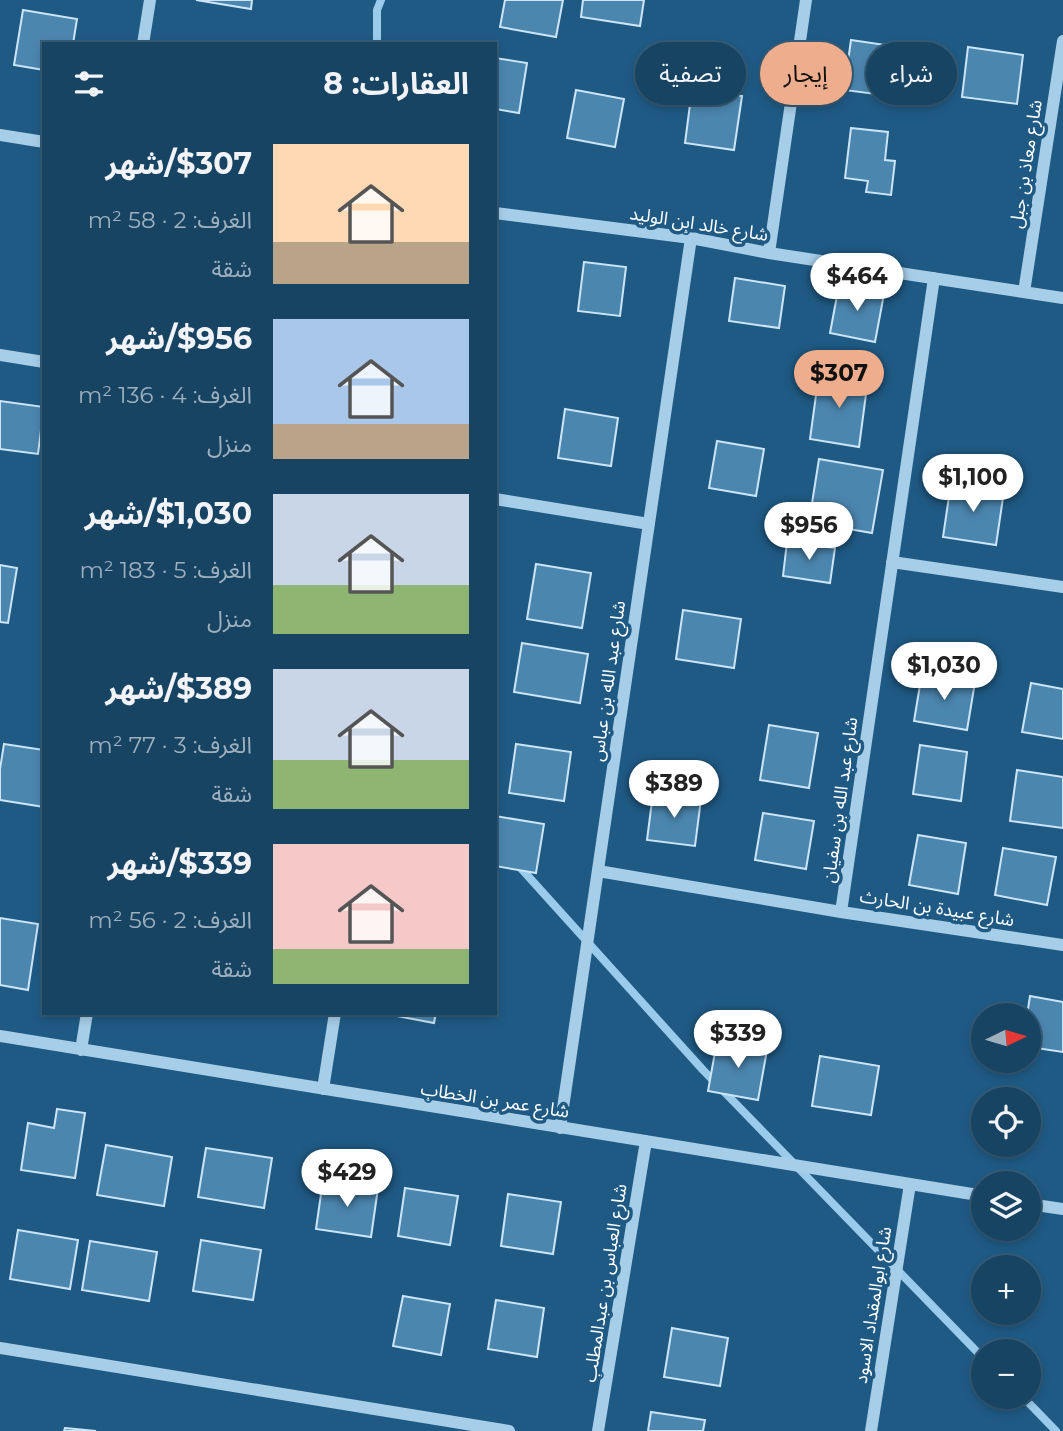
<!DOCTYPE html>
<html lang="ar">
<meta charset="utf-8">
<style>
body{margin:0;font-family:Montserrat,"Noto Sans Arabic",sans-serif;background:#244e6c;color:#f1f3f6;direction:rtl;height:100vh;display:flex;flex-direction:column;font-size:26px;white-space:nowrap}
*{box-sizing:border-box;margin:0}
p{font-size:23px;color:#9eb0be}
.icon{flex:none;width:38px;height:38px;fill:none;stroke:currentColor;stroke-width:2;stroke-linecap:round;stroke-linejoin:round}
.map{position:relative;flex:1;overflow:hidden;direction:ltr}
.drawer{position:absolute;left:42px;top:42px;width:455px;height:973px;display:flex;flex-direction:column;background:#174463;border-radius:0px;box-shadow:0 4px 10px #0003,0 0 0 2px #365c78;direction:rtl}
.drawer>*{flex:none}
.guide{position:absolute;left:518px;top:42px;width:439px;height:63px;direction:rtl;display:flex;gap:14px}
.needle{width:46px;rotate:85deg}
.controls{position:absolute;left:971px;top:1003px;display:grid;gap:14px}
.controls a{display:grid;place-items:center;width:70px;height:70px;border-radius:50%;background:#174463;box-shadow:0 4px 10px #0003,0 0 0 2px #365c78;font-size:35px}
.price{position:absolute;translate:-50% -60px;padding:0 16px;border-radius:24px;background:#fff;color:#222;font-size:23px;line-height:46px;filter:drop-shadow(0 2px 4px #0008)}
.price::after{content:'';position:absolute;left:50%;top:42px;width:21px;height:16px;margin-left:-10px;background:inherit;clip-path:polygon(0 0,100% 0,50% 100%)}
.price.active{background:#eead8d;color:#111}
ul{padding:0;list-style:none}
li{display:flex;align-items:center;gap:21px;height:175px;padding:0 28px}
li span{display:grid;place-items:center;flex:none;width:196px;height:140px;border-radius:0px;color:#555}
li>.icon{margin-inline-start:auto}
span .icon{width:84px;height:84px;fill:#fffc;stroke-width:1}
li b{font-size:30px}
h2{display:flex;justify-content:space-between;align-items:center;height:84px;padding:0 28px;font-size:30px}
.pill{padding:0 24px;border-radius:32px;background:#174463;box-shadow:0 4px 10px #0003,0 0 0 2px #365c78;font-size:24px;line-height:63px}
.pill.active{background:#eead8d;color:#111}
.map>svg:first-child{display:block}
</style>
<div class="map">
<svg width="1063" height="1431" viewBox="0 0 1063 1431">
<rect width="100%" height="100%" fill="#1f5a84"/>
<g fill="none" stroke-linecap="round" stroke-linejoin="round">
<path stroke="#9acbeb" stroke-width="8" d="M 377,44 L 377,10 L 381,0
M 518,865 L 703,1070 L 984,1359
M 1022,1396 L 1056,1431"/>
</g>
<path fill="#4b86af" stroke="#cbe5f7" stroke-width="2" d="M 196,0 L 252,0 L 251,9 Z
M 505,0 L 563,0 L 556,37 L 500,27 Z
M 583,0 L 644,0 L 640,26 L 581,17 Z
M 23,10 L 77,19 L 73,44 L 44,44 L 44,70 L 14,65 Z
M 851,40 L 906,48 L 899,97 L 844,90 Z
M 968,47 L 1023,55 L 1017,104 L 962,97 Z
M 495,58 L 527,63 L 519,113 L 495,109 Z
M 692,89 L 742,96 L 734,150 L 685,143 Z
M 576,90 L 624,99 L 615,147 L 567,138 Z
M 851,128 L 888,132 L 885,160 L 895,161 L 891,195 L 866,192 L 868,181 L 845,178 Z
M 584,262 L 626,267 L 620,316 L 578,311 Z
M 735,278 L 785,286 L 779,328 L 729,321 Z
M 839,285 L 884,294 L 875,342 L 830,333 Z
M 819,373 L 868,379 L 859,447 L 810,439 Z
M 0,401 L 44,407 L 38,454 L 0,449 Z
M 565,409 L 618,418 L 611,466 L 558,458 Z
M 717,441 L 764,449 L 756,496 L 709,488 Z
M 819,459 L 883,470 L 872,533 L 809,522 Z
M 951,483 L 1004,491 L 996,545 L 943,537 Z
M 787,542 L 835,548 L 830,583 L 783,576 Z
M 536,564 L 591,573 L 582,628 L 527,619 Z
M 0,565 L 17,568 L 8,623 L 0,622 Z
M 683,610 L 741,619 L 734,668 L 676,659 Z
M 522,643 L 588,654 L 580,703 L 514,692 Z
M 922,673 L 975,682 L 967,730 L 914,721 Z
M 1031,683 L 1063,689 L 1063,739 L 1022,732 Z
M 769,725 L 818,733 L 809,788 L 760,780 Z
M 4,744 L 44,750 L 44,807 L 0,800 L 0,769 Z
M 516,744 L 571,752 L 564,801 L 509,793 Z
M 920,745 L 967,752 L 961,801 L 913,794 Z
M 1017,770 L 1063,777 L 1063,828 L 1010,821 Z
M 653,793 L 701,799 L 695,846 L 647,840 Z
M 763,813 L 814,821 L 806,869 L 755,860 Z
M 495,816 L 544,824 L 536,873 L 495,866 Z
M 918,835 L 966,843 L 958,894 L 909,885 Z
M 1003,848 L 1056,857 L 1047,905 L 995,895 Z
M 0,918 L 38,924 L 28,990 L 0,985 Z
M 1030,996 L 1063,1002 L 1063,1052 L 1029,1047 L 1029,1015 L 1027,1015 Z
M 381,1013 L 436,1013 L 434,1023 Z
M 717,1041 L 767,1050 L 758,1100 L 708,1091 Z
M 820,1056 L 879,1066 L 871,1115 L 812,1106 Z
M 57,1109 L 85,1113 L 75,1178 L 21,1170 L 28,1123 L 54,1128 Z
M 106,1145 L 172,1157 L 164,1206 L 97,1195 Z
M 206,1148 L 272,1158 L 264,1208 L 198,1197 Z
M 323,1180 L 378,1188 L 371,1237 L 316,1229 Z
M 405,1188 L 458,1196 L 450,1245 L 398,1236 Z
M 508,1194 L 561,1202 L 553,1254 L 501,1246 Z
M 18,1230 L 78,1240 L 70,1289 L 10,1279 Z
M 201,1240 L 261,1250 L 253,1300 L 193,1291 Z
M 90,1241 L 157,1252 L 149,1301 L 82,1290 Z
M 403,1296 L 450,1304 L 441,1355 L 393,1346 Z
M 496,1300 L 544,1308 L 537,1357 L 488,1349 Z
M 672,1328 L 728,1338 L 720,1386 L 664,1377 Z
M 651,1412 L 705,1420 L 703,1431 L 648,1431 Z
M 65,1428 L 96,1431 L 64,1431 Z"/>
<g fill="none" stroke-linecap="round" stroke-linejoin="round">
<path stroke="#a7cee9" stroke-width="12" d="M 143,44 L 150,0
M 0,135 L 44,142
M 495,213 L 691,238 L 769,253 L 1063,298
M 769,253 L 806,0
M 1024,292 L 1063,41
M 0,355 L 44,362
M 495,499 L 649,524
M 892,562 L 1063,587
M 598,871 L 841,912 L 1063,945
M 841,912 L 934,278
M 0,1036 L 984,1196
M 81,1050 L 87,1013
M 323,1089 L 335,1013
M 560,1128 L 691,238
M 1029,1204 L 1063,1209
M 0,1348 L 509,1431
M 598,1431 L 646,1141
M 871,1431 L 910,1184"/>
</g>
<g text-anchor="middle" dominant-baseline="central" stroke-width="7" stroke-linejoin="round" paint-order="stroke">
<g font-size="18" fill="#fff" stroke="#1f5a84">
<text transform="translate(1026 164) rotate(-81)">شارع معاذ بن جبل</text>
<text transform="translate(699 224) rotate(9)">شارع خالد ابن الوليد</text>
<text transform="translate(608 681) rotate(-82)">شارع عبد الله بن عباس</text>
<text transform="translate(840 800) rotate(-82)">شارع عبد الله بن سفيان</text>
<text transform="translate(937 908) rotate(9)">شارع عبيدة بن الحارث</text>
<text transform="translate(495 1100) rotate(9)">شارع عمر بن الخطاب</text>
<text transform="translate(605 1283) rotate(-81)">شارع العباس بن عبدالمطلب</text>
<text transform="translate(873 1305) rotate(-81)">شارع ابوالمقداد الاسود</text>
</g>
</g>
</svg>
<div class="controls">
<a><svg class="needle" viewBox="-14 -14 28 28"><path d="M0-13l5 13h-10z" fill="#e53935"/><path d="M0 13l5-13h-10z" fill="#9eb0be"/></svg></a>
<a><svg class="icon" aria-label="locate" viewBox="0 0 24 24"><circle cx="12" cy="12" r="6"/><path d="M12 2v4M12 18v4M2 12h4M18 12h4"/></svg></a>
<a><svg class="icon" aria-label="layers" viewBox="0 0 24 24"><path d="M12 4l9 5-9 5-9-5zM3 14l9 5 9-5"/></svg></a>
<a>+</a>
<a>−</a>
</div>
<b class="price" style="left:857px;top:313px">$464</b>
<b class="price active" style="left:839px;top:410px">$307</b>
<b class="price" style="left:973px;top:514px">$1,100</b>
<b class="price" style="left:809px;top:562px">$956</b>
<b class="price" style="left:944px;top:702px">$1,030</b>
<b class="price" style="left:674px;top:820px">$389</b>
<b class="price" style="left:738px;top:1070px">$339</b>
<b class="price" style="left:347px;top:1209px">$429</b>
<div class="guide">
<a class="pill">شراء</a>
<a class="pill active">إيجار</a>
<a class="pill">تصفية</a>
</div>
<section class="drawer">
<h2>العقارات: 8<svg class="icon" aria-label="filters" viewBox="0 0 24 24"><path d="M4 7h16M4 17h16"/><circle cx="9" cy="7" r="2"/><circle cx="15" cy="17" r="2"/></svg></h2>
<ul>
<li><span style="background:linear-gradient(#ffd9b3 70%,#b9a48a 0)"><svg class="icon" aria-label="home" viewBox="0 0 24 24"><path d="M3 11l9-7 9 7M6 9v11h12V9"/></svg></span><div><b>$307/شهر</b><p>الغرف: 2 · 58 m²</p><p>شقة</p></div></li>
<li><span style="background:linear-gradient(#a9c7e8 75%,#b9a48a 0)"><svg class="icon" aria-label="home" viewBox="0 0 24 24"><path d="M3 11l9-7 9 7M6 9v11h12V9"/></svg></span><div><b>$956/شهر</b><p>الغرف: 4 · 136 m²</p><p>منزل</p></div></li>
<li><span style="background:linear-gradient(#c9d6e8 65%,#8fb573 0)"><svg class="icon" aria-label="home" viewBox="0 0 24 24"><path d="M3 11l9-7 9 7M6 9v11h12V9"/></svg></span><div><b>$1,030/شهر</b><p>الغرف: 5 · 183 m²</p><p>منزل</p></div></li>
<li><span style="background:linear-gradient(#c9d6e8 65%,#8fb573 0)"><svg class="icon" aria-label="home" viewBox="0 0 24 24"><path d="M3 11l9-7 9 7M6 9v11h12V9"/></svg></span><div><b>$389/شهر</b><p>الغرف: 3 · 77 m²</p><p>شقة</p></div></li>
<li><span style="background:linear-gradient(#f6c9c9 75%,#8fb573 0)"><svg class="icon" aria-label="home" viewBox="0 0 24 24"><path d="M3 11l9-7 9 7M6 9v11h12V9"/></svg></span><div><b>$339/شهر</b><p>الغرف: 2 · 56 m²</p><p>شقة</p></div></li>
</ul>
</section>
</div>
